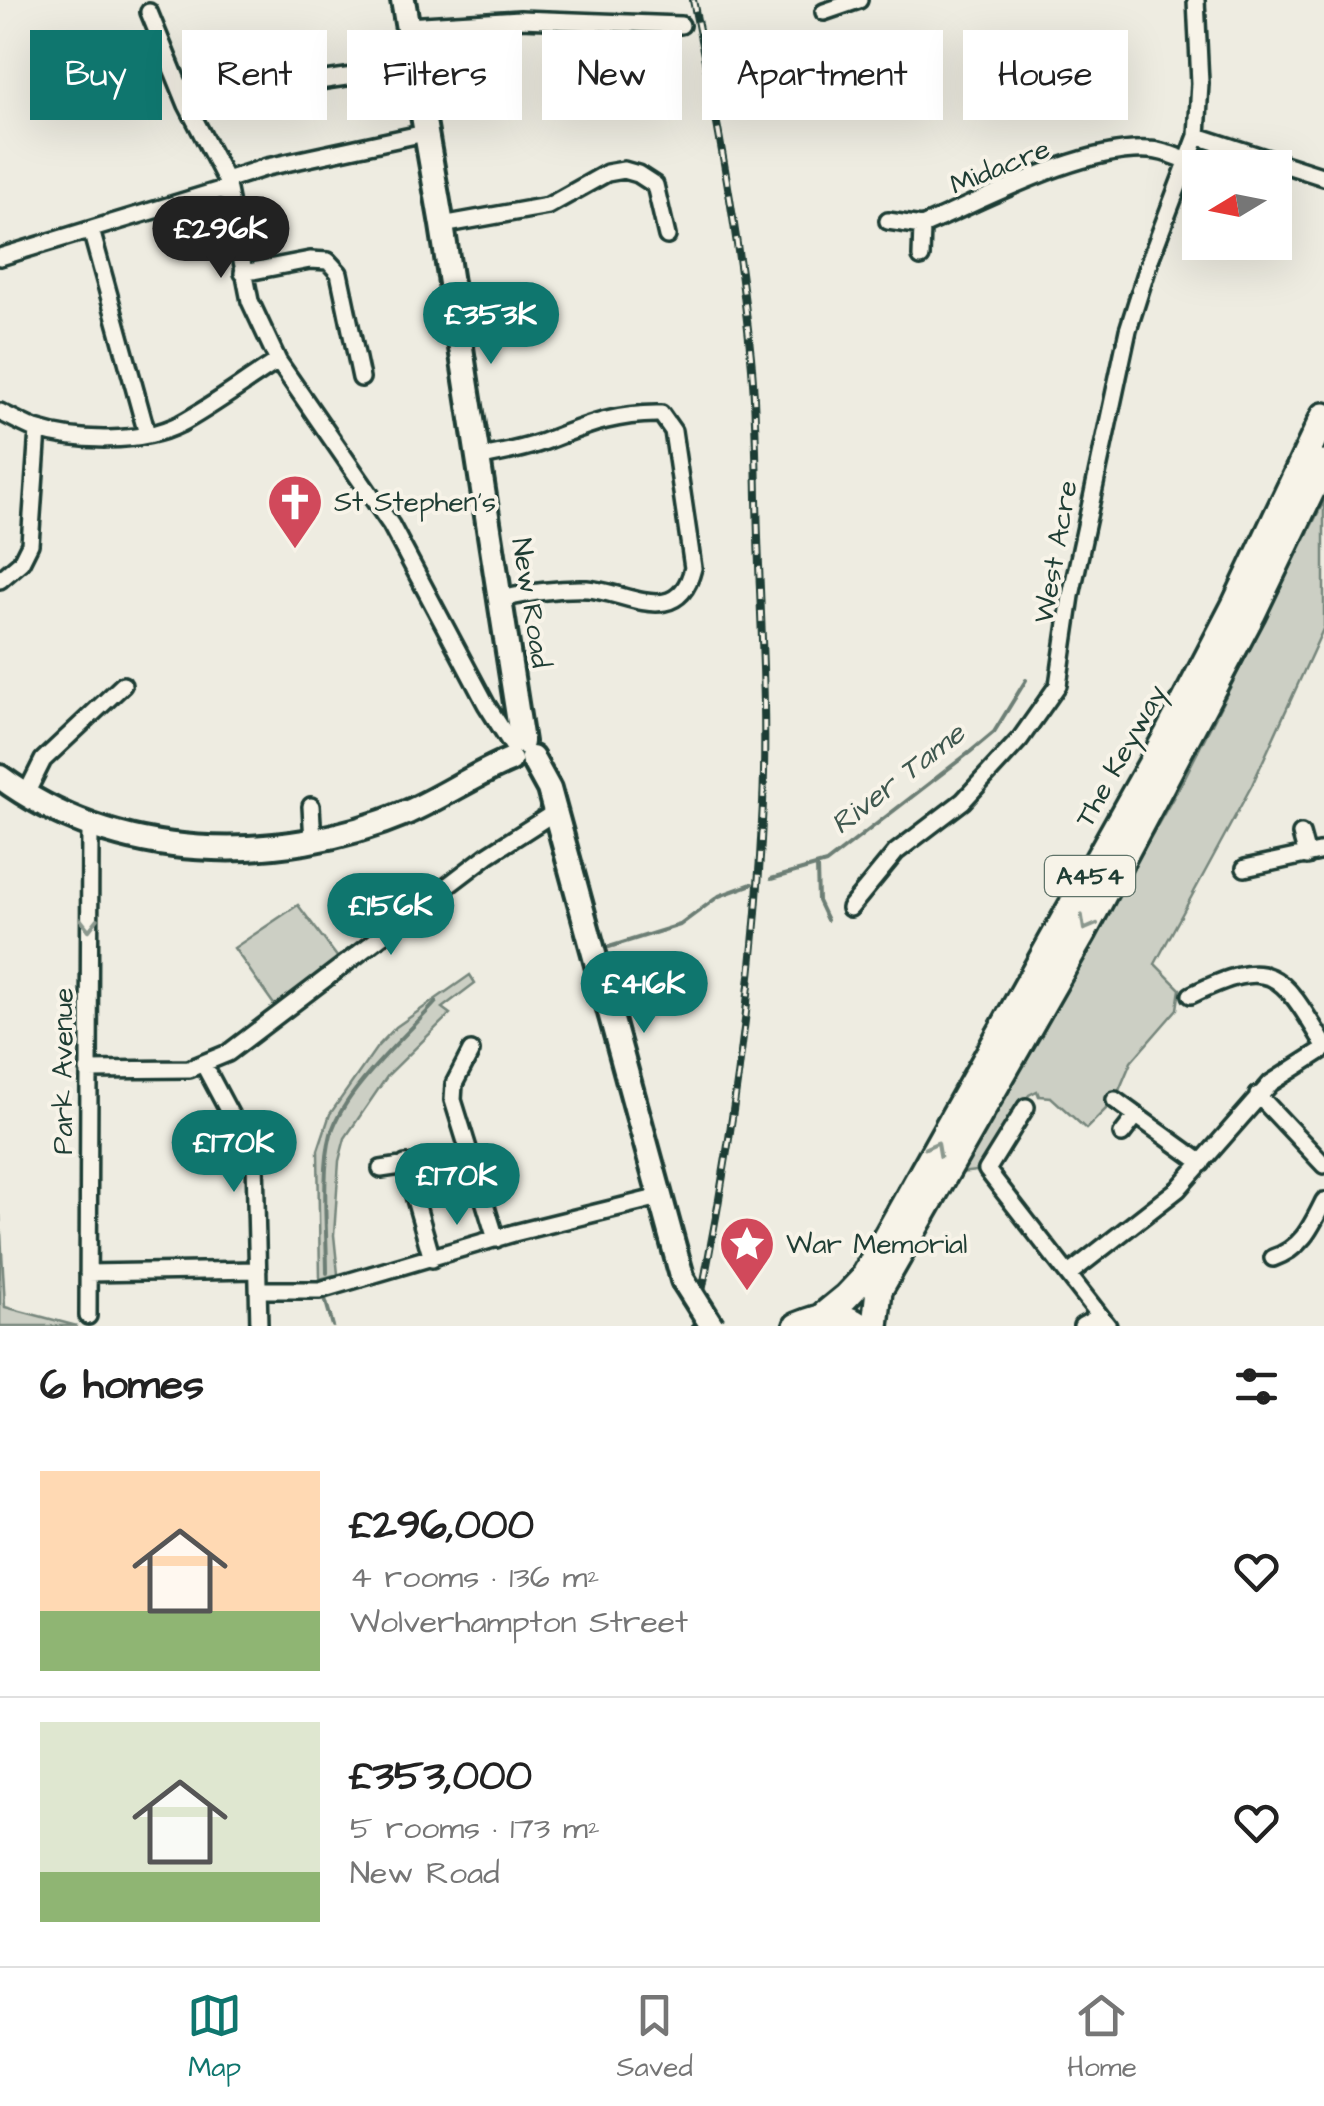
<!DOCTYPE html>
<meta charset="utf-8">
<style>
body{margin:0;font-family:"Architects Daughter",sans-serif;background:#f2f2f2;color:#222;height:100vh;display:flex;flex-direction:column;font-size:38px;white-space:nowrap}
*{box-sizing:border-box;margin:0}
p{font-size:32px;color:#767676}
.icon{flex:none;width:55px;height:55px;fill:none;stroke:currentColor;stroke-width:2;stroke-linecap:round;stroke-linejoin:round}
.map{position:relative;height:1326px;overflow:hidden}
.sheet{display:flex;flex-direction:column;background:#fff;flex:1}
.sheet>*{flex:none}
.banner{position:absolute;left:30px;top:30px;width:1265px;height:90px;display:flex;gap:20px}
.needle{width:65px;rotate:260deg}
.tools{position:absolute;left:1182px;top:150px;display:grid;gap:20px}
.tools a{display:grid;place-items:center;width:110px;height:110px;border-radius:0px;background:#fff;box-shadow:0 10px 40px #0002;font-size:50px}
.price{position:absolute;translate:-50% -85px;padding:0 22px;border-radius:35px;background:#0f766e;color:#fff;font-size:32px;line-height:65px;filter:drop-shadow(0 2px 5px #0008)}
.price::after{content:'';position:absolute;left:50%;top:60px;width:30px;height:22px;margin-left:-15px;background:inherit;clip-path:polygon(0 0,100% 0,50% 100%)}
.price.active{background:#222;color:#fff}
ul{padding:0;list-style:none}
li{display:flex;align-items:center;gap:30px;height:250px;padding:0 40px}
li+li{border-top:2px solid #e0e0e0}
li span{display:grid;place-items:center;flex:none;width:280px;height:200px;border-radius:0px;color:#555}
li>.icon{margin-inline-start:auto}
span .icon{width:120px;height:120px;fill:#fffc;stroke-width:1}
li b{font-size:42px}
h2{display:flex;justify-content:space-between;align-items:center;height:120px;padding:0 40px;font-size:42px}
.pill{padding:0 35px;border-radius:0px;background:#fff;box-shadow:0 10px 40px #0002;font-size:35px;line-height:90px}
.pill.active{background:#0f766e;color:#fff}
.dock{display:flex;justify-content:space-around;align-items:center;height:140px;border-top:2px solid #e0e0e0;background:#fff;font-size:28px;color:#767676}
.dock a{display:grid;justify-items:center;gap:5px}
.dock .active{color:#0f766e}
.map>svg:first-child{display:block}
</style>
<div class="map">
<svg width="1324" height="1326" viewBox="0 0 1324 1326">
<rect width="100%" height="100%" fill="#eeece1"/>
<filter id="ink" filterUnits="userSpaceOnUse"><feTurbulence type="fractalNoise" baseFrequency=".01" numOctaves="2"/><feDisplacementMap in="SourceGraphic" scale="20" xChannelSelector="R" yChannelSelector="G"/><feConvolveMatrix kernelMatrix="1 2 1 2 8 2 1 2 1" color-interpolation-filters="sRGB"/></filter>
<g filter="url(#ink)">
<path fill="#cccfc4" stroke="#76867c" stroke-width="2.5" d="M 1324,501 L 1324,627 L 1252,785 L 1155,964 L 1180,989 L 1177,1009 L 1131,1062 L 1115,1100 L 1086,1129 L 1051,1097 L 1039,1096 L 1037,1091 L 1029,1095 L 976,1171 L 959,1173 L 1185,777 Z
M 298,905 L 338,958 L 275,1006 L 234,948 Z
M 470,975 L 475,983 L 442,1008 L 450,1014 L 388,1075 L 345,1138 L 339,1161 L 334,1235 L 338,1274 L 320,1279 L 318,1150 L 330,1114 L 377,1047 L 396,1027 Z
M 0,1215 L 5,1307 L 77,1326 L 0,1326 Z"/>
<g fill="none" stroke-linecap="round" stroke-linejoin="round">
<path stroke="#6c7e74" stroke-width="4" d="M 817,867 L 818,901 L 827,920
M 771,879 L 826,863 L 970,752 L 994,732 L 1026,680
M 609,947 L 680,925 L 719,896 L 752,884
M 327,1273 C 327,1233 321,1171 331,1134 C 344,1090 405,1037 436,1002
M 324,1295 L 333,1326"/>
<g stroke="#1f3d34" stroke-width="22">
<path id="minor" d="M 149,12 L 187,105 L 226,180 L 250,301 L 278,361 L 391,525 L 486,704 L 512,745
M 824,12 L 859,0
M 407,26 L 520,19 L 681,25
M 251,91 L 414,67
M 1197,136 L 1324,177
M 226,180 L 267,167 L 425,133
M 888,221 L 922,226
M 442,225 L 548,206 L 607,173 L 624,170 L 638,174 L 655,185 L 667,236
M 91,230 L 147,434
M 0,257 L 227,188
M 921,257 L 922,226 C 984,200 1082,146 1149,150 C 1161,150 1175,156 1186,160
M 243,273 L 310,260 L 328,261 L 339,273 L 361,378
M 0,412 C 12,418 23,424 35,429 C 76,442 141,444 180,424 C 213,406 246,381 278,361
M 478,458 C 499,453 520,450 540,443 C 583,427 613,413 661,414 L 673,431 L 693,568 C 678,630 626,591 587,589 C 557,588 529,593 500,599
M 0,580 L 21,562 L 30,544 L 38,430
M 25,796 L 43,760 L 123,685
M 311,806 L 313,841
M 1301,834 L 1307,856
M 1245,868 L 1324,851
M 850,908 L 896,852 L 963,801 L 1020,739 L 1058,685 L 1071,596 L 1128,330 L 1151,257 L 1197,136 L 1200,83 L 1196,0
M 1191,995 C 1272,955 1281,973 1324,1044
M 471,1051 L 454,1084 L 453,1100 L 496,1239
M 204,1065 L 255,1161 L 259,1326
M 88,1070 L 189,1069 L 228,1053 L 488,855 L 555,812
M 1258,1095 L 1324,1165
M 1115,1100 L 1202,1163
M 1026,1107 L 987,1170 L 1108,1326
M 1122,1134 L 1136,1116
M 405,1164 L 432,1259
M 381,1169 L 428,1162
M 1273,1258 C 1302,1248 1311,1227 1324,1201
M 88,1273 L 258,1270
M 1069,1274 L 1178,1189 L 1271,1083 L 1324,1049
M 259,1290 L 320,1290 L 514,1233 L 660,1197
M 88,1316 L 90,827
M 1082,1326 L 1100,1316"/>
</g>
<g stroke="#1f3d34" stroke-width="30">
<path id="secondary" d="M 403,0 L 442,225 L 522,742
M 532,758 L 549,789 L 683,1280
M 0,777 C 116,863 277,867 408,812 C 443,797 475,774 510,760"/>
</g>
<g stroke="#1f3d34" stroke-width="32">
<path id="trunk" d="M 824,1315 L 846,1297 L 862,1280 L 1168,734 L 1234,607 L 1324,416
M 797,1326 C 820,1316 838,1311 860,1326
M 875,1326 L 879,1290 L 1084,931 L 1252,614 L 1324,464"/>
</g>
<use href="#minor" stroke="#f7f3e8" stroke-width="15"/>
<use href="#secondary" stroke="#f7f3e8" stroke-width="22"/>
<use href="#trunk" stroke="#f7f3e8" stroke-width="25"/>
<g stroke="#1f3d34" stroke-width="8">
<path id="rail" d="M 693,0 C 717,118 739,237 751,357 C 757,417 756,478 758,538 C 761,626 767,715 763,803 C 755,979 731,1153 695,1326"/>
</g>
<use href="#rail" stroke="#f7f3e8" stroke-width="4" stroke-dasharray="11" stroke-linecap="butt"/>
<g stroke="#1f3d34" stroke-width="30" stroke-linecap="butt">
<path id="secondary-bridge" d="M 683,1280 L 712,1326"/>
</g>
<use href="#secondary-bridge" stroke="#f7f3e8" stroke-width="22"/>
</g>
<defs><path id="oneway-chevron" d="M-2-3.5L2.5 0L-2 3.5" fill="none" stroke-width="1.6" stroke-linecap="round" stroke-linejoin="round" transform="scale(2.5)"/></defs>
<g stroke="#8b988e">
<use href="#oneway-chevron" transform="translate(89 924) rotate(90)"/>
<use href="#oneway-chevron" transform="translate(1087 924) rotate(119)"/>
<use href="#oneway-chevron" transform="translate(935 1148) rotate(-62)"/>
</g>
</g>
<defs>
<g id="church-pin" transform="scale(2.875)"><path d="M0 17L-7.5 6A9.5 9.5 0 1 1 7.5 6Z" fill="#d1495b" stroke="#f7f3e8"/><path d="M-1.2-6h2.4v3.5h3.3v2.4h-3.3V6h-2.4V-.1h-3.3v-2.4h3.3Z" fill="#fff"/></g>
<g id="sight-pin" transform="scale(2.875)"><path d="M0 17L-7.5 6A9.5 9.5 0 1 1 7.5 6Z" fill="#d1495b" stroke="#f7f3e8"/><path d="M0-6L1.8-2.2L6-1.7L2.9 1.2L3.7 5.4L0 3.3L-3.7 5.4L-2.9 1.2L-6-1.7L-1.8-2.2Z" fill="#fff"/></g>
</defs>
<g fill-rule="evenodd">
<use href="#church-pin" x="295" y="502"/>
<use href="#sight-pin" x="747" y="1244"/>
</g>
<g text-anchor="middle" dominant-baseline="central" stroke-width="8" stroke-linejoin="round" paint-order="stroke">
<rect fill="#f7f3e8" stroke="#60746a" stroke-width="2.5" x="1045" y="856" width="90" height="40" rx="8"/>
<g font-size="25" font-weight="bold" fill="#1f3d34">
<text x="1090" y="876">A454</text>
</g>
<g font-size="28" fill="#1f3d34" stroke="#f7f3e8">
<text transform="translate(1000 167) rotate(-22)">Midacre</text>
<text transform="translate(1056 552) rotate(-80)">West Acre</text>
<text transform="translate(531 603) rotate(81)">New Road</text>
<text transform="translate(1121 756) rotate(-61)">The Keyway</text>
<text transform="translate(63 1071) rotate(-90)">Park Avenue</text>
</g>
<g font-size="28" fill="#1f3d34" stroke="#f7f3e8" text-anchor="start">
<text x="334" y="502">St Stephen's</text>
<text x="786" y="1244">War Memorial</text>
</g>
<g font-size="30" font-style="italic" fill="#3f584f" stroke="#f7f3e8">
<text transform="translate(898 779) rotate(-38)">River Tame</text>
</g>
</g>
</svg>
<div class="tools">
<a><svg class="needle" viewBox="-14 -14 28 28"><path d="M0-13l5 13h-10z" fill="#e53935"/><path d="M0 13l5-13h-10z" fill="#767676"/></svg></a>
</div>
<b class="price active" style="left:221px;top:281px">£296K</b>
<b class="price" style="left:491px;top:367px">£353K</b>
<b class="price" style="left:391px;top:958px">£156K</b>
<b class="price" style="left:644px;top:1036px">£416K</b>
<b class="price" style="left:234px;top:1195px">£170K</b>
<b class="price" style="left:457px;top:1228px">£170K</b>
<div class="banner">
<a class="pill active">Buy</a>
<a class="pill">Rent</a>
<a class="pill">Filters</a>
<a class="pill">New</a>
<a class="pill">Apartment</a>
<a class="pill">House</a>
</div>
</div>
<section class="sheet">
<h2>6 homes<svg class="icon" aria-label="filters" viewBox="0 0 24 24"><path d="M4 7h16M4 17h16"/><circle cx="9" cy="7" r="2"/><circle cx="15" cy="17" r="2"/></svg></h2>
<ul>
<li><span style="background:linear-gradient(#ffd9b3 70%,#8fb573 0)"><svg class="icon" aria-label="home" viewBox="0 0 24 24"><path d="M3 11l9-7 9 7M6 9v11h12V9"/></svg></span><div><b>£296,000</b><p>4 rooms · 136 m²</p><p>Wolverhampton Street</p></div><svg class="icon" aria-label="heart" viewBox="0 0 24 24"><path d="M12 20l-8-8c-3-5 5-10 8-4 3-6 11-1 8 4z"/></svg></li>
<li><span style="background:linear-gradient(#dfe7d0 75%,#8fb573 0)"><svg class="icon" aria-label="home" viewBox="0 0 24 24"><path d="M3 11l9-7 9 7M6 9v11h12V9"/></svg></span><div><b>£353,000</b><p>5 rooms · 173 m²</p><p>New Road</p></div><svg class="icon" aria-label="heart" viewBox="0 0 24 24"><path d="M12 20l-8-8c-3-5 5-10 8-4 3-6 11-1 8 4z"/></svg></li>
</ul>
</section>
<nav class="dock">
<a class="active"><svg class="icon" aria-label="map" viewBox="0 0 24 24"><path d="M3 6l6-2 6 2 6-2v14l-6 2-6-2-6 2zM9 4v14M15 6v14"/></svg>Map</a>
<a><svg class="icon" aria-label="saved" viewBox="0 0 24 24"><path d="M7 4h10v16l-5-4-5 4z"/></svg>Saved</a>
<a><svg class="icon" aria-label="home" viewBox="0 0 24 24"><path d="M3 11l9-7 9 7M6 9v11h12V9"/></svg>Home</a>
</nav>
